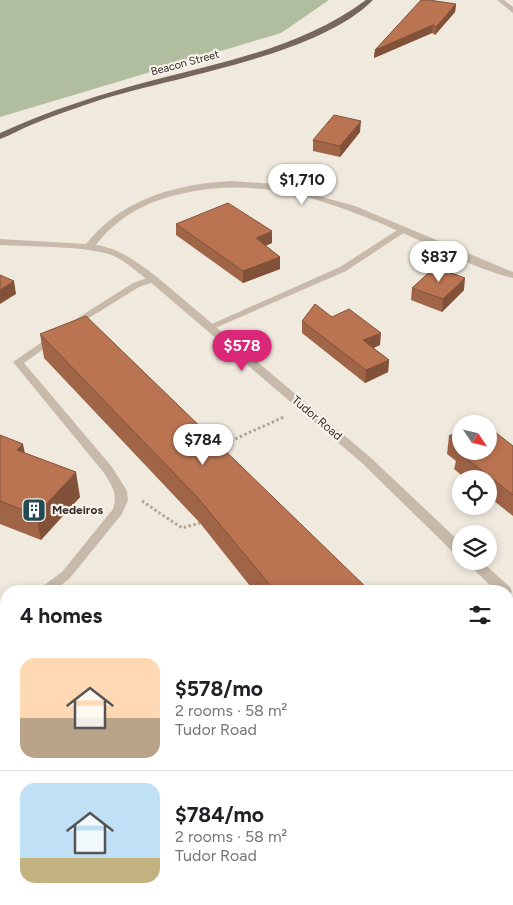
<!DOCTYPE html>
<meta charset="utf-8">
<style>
body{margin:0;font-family:Figtree,sans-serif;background:#f6f6f6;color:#202124;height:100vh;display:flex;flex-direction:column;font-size:19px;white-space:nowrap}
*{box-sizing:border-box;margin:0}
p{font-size:16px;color:#757577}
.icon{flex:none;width:28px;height:28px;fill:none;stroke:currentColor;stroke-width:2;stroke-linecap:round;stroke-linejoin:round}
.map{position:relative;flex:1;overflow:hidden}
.panel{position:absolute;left:0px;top:585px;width:514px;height:320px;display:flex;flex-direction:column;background:#fff;border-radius:20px 20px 0 0;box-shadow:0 2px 8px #0003}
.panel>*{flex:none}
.needle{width:32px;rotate:125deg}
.fabs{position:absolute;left:452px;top:415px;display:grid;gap:10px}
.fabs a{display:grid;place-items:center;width:45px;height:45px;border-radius:50%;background:#fff;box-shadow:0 2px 8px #0003;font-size:25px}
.price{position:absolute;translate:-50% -42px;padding:0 11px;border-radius:18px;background:#fff;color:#222;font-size:16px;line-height:32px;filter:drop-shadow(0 1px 2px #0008)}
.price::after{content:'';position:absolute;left:50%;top:30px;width:15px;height:11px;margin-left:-8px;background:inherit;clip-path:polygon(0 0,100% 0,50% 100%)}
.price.active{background:#db2777;color:#fff}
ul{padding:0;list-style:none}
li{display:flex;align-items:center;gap:15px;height:125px;padding:0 20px}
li+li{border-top:1px solid #e0e0e0}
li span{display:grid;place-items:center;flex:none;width:140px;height:100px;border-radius:15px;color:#555}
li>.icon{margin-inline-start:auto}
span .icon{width:60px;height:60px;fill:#fffc;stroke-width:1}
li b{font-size:21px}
h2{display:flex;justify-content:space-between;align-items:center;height:60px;padding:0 20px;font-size:21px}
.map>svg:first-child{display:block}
</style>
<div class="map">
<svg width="513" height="905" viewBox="0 0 513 905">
<rect width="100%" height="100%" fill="#f0e9de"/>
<path fill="#b0bd9f" d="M 0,0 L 329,0 L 281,33 L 0,117 Z"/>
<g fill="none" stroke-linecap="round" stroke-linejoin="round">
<path stroke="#b2a495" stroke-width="3" stroke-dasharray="2.5 2.5" stroke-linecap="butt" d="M 217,447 L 284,417
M 142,501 L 182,528 L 200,523"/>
<path stroke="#b2a495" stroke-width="4" stroke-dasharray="3 3" stroke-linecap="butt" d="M 146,899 L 162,905"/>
<path fill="#c7baab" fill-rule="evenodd" d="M 402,227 L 406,230 L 405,232 L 346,271 L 213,329 L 210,330 L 205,327 L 340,267 Z
M 153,276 L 156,277 L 156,281 L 139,287 L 73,328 L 67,328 L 65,326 L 133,283 Z
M 55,333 L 60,336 L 59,338 L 24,363 L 112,467 L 127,491 L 128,500 L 122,514 L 70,578 L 54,591 L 39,591 L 40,588 L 62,572 L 113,509 C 118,494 112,486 104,473 L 13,362 Z
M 6,602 L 6,612 L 0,613 L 0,603 Z
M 508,816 L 513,818 L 513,833 L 508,831 Z
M 7,899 L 32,899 L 29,905 L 5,905 Z
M 50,899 L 88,899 L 89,902 L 88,905 L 53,905 Z"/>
<path fill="#c7baab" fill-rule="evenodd" d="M 497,0 L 504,0 L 513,7 L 513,13 Z
M 231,181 L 275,184 L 355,206 L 513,272 L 513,278 C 483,271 453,256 425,243 C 348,208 271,174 185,193 C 149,200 118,216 96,245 C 121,249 137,262 157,277 L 370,457 L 461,543 L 461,556 L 456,555 L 362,463 L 149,281 C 139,274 129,264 118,258 C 95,245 29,247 0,245 L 0,239 L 86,244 C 122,199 175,184 231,181 Z
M 465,561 L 481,561 L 510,587 L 512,591 L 510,595 L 508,596 L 508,591 L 496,591 Z"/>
<path fill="#76675c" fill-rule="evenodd" d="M 366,0 L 373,0 C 319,55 178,76 103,99 C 79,107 55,115 31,125 C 21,129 11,135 0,139 L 0,133 C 50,110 101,94 154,80 C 228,61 304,46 366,0 Z"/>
</g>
<path fill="#a06447" d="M 456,4 L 455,12 L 435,35 L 432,33 L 374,58 L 375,50 Z
M 360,132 L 340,157 L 313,151 L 313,140 Z
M 176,224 L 272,243 L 265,246 L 280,257 L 280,269 L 243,283 L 176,235 Z
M 412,288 L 464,290 L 442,312 L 411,300 Z
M 332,317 L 380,345 L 373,348 L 389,360 L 388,372 L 365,383 L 302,333 L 302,321 Z
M 40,334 L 370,591 L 254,591 L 200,523 L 44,358 Z
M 461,430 L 461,451 L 513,446 L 513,516 L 489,497 L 489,479 L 466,479 L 454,469 L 456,461 L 447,454 L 449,436 Z
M 0,435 L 25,453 L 80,497 L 41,540 L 0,524 Z
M 508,638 L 513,638 L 513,776 L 508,773 Z"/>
<path fill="#825139" d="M 456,4 L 455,12 L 435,35 L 436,27 Z
M 433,25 L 432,33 L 374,58 L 375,50 Z
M 361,121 L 360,132 L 340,157 L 340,146 Z
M 272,231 L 272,243 L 256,250 L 256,238 Z
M 280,257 L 280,269 L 243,283 L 243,271 Z
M 465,278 L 464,290 L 442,312 L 443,299 Z
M 14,281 L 16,294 L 0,304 L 0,290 Z
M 381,333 L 380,345 L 362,353 L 363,340 Z
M 389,360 L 388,372 L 365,383 L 366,370 Z
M 23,444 L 28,469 L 17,450 Z
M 76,472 L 80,497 L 41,540 L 36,515 Z
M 6,777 L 6,809 L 0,818 L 0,786 Z"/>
<path fill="#ba7452" stroke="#825139" d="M 421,0 L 429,0 L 456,4 L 436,27 L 433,25 L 375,50 Z
M 334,115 L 361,121 L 340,146 L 313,140 Z
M 228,203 L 272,231 L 256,238 L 280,257 L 243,271 L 176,224 Z
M 435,267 L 465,278 L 443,299 L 412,288 Z
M 0,275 L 14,281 L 0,290 Z
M 315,304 L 332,317 L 349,309 L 381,333 L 363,340 L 389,360 L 366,370 L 302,321 Z
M 86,316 L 370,591 L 275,591 L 198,498 L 40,334 Z
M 461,430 L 461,445 L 449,436 Z
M 495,432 L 513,446 L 513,495 L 457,451 L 461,449 L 461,451 L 489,451 L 489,435 Z
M 0,435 L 23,444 L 17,450 L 76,472 L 36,515 L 0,501 Z
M 508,638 L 513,638 L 513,748 L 508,745 Z
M 0,737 L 6,740 L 6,777 L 0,786 Z
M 508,845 L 513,847 L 513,905 L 435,905 L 437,899 L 508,899 Z
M 239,899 L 315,899 L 331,905 L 236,905 Z"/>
<defs>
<g id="building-square" transform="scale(1.25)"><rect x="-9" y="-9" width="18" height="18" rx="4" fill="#234b53" stroke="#f8f3ea"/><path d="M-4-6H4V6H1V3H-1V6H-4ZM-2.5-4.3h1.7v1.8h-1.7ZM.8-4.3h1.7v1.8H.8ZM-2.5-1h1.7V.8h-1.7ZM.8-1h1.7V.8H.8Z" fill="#fff"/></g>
</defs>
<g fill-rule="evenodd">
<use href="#building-square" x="34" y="510"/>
</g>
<g text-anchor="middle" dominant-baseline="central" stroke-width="4.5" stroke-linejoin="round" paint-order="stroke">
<g font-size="11" fill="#352e29" stroke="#f8f3ea">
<text transform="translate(185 63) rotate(-15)">Beacon Street</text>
</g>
<g font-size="12" fill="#352e29" stroke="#f8f3ea">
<text transform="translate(317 418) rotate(40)">Tudor Road</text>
</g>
<g font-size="12" font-weight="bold" fill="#352e29" stroke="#f8f3ea" text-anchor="start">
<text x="52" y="510">Medeiros</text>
</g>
</g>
</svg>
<div class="fabs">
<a><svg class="needle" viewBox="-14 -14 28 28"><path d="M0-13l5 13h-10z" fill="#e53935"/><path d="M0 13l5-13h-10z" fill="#757577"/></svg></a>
<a><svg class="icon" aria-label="locate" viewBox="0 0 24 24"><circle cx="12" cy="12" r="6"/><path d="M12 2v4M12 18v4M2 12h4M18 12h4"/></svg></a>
<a><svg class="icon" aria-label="layers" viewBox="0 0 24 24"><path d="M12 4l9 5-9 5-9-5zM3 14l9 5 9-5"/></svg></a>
</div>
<b class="price" style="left:302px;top:206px">$1,710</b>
<b class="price" style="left:439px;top:283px">$837</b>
<b class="price active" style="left:242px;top:372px">$578</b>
<b class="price" style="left:203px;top:466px">$784</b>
<section class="panel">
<h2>4 homes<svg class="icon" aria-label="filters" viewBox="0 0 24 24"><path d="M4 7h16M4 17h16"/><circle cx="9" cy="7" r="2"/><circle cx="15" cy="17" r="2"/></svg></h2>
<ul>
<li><span style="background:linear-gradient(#ffd9b3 60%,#b9a48a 0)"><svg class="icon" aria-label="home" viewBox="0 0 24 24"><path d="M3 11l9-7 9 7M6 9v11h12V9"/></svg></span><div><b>$578/mo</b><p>2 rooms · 58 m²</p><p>Tudor Road</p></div></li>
<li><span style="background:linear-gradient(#bfe0f5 75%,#c2b280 0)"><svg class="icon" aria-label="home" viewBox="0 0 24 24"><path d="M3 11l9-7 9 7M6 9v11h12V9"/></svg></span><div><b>$784/mo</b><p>2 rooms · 58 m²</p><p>Tudor Road</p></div></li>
</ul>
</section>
</div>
